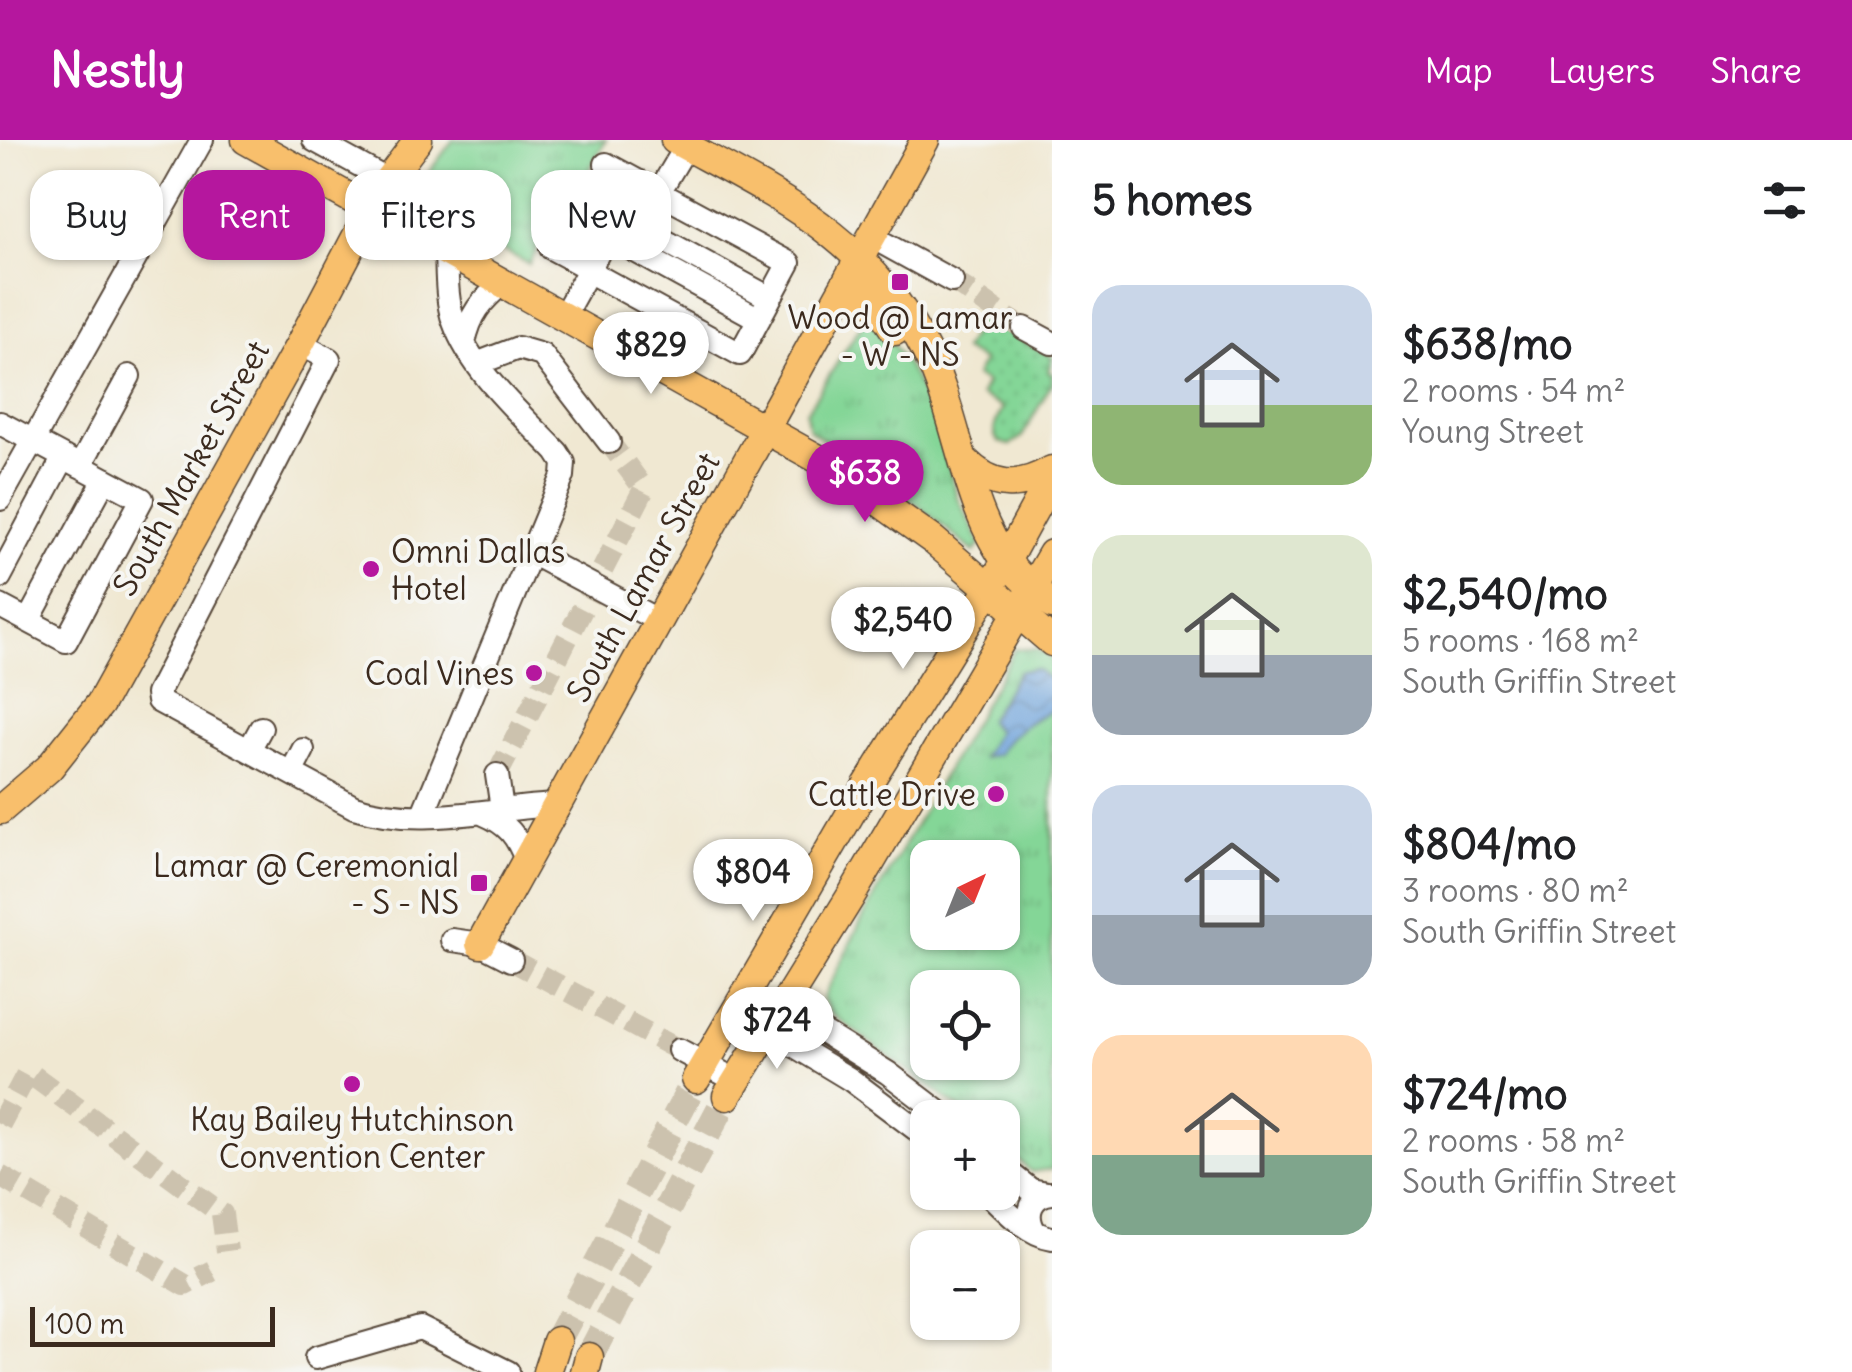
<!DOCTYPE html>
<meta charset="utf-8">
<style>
body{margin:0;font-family:Delius,sans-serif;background:#f2f2f2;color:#202124;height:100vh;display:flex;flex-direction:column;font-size:38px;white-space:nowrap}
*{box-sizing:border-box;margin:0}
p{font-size:32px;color:#757577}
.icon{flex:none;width:55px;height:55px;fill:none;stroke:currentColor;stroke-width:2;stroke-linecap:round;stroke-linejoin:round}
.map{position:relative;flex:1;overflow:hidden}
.panel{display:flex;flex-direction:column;background:#fff;width:800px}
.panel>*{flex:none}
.banner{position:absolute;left:30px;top:30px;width:870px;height:90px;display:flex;gap:20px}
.needle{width:65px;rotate:43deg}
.controls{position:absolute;left:910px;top:700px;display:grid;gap:20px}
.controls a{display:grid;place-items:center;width:110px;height:110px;border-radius:20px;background:#fff;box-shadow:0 2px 8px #0004;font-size:50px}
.scale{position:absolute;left:30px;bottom:25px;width:245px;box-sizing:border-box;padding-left:10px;border:5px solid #3b2a1e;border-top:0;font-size:28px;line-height:35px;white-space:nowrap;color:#3b2a1e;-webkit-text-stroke:8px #f6f6f2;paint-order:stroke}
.price{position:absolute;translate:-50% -85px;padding:0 22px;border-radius:35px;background:#fff;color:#222;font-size:32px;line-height:65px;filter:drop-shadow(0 2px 5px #0008)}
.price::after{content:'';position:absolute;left:50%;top:60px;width:30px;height:22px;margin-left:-15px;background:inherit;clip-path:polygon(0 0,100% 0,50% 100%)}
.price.active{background:#b5179e;color:#fff}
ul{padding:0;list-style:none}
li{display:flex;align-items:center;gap:30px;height:250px;padding:0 40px}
li span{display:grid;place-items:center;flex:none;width:280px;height:200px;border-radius:30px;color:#555}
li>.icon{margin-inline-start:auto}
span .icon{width:120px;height:120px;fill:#fffc;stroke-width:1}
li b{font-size:42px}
h2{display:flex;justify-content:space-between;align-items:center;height:120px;padding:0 40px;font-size:42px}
.pill{padding:0 35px;border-radius:30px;background:#fff;box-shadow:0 2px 8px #0004;font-size:35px;line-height:90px}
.pill.active{background:#b5179e;color:#fff}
header{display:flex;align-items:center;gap:60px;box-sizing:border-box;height:140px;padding:0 50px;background:#b5179e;color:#fff}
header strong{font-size:48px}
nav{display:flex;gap:55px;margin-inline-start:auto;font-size:35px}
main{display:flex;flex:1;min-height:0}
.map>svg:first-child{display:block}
</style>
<header>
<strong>Nestly</strong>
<nav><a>Map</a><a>Layers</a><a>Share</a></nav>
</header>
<main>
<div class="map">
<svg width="1052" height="1232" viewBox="0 0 1052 1232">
<defs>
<pattern id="grass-dots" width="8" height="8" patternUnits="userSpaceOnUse" patternTransform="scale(2.5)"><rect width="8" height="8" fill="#84d697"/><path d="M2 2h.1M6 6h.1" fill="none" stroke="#73b882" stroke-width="1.8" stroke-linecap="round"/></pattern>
<pattern id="park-tufts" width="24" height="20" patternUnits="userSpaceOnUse" patternTransform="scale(2.5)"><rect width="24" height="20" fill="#84d697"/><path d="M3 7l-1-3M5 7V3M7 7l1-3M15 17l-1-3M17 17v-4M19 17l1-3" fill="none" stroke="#73b882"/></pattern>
<pattern id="water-waves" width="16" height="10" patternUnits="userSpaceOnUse" patternTransform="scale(2.5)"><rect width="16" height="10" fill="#6ea3db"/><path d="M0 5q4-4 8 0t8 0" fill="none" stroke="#5c85b1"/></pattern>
</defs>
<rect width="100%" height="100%" fill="#f6f6f2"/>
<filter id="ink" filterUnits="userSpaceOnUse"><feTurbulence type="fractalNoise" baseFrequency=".01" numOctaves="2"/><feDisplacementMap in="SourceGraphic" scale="20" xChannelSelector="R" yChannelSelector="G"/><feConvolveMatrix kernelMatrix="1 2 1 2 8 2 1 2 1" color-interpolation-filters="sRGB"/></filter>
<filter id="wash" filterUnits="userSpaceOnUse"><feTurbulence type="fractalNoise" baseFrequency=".0048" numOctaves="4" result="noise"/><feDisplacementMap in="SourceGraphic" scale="40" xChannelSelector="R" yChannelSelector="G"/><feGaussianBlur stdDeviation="2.25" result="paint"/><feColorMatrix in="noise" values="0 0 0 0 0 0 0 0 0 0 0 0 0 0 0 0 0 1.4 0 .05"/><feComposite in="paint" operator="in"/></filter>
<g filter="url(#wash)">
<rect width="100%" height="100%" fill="#f0e8d2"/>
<path fill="url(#grass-dots)" stroke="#60805a" stroke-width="2.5" d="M 981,178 L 1052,217 L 1048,232 L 1052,234 L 1052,243 L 1022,297 L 1010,305 C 985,301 995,283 1003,268 L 980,255 L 986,243 L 975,236 L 983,221 L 963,210 Z"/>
<path fill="url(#park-tufts)" stroke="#60805a" stroke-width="2.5" fill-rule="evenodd" d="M 453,0 L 606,0 L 585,38 L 620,57 L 593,108 L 552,84 L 529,124 L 408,60 Z
M 867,176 L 877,179 L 914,237 L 938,290 L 957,356 L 981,405 L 974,412 L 920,367 L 809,289 L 806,272 Z
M 1015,509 L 1038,509 L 1052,520 L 1052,1029 L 1031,1032 L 1003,1005 L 1002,978 L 971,977 L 830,873 L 823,859 L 861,781 ZM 928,718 L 1002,718 L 1002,792 L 928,792 ZM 928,848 L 1002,848 L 1002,922 L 928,922 Z"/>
<path fill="url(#water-waves)" stroke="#54667c" stroke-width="2.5" d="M 1036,529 L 1052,541 L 1052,570 C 1033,578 1007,596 998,614 L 982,618 L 997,591 L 988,581 L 1019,531 Z"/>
</g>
<g filter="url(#ink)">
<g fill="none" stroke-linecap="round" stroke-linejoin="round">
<path stroke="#ccc2ae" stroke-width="22" stroke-dasharray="22 11" stroke-linecap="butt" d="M 952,141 C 977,155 998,174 1024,188
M 497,635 L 644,349 L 609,302
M 511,820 L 679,910
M 0,984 L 28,932 L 222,1074 L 227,1111
M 0,1036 L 185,1145 L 212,1131"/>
<path stroke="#ccc2ae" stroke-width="28" stroke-dasharray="28 14" stroke-linecap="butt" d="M 557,1201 L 696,939
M 589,1217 L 727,956"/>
<g stroke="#564639" stroke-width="26">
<path id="minor" d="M 314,0 L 387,40
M 659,52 L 690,0
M 619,76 L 770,158
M 608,96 L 759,179
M 872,97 L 952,141
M 551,108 L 590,129
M 588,131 L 740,214 L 789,123 L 606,24
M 564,175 L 638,41
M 1024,188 L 1052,203
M 464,203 C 470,174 481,161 503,143
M 300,204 L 329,219 L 157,554 L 158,561 L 354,667 C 420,688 489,668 556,665
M 479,223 L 518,208 L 542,215 L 609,302
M 0,283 L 142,359 L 66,501 L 0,466
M 80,326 L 129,236
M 0,359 L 202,0
M 533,414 L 659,481
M 0,437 L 64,317
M 28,481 L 105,339
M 249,610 L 261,588
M 291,633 L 303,610
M 497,635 L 502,669
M 484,674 C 508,684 517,696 526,720
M 422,676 L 563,336 L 564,323 L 557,312 C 521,274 472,232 454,182 C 446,160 447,135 446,111
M 452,800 L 480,804 L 511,820
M 784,868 L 888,933 L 947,978
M 770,891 L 851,940 L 928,998
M 679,910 L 737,941
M 1002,1027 L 1031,1050 L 1047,1053
M 987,1052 C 1005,1070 1027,1094 1052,1098
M 1035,1092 C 1024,1074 1031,1055 1052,1053
M 316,1218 L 420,1188 L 508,1232"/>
</g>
<g stroke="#564639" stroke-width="31">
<path id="major" d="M 246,0 L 822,321 L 933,400 L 1052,502
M 675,0 C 782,59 868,96 926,211 C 958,274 966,371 1008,423 C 1021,439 1037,452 1052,465
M 847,142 L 880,168 L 895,191
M 965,321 C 993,349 1019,349 1052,330
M 0,670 L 49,628 L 100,564 L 300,204 L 382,48 L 418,0
M 480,804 L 925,0
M 696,939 L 866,647 L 1006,421 L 1052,337
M 727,956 L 851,756 L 1052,414
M 547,1232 L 557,1201
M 585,1232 L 589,1217"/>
</g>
<use href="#minor" stroke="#fff" stroke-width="22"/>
<use href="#major" stroke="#f8bf6c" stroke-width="28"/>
</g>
</g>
<g fill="#b5179e" stroke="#f6f6f2" stroke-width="4">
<rect x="890" y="132" width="20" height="20" rx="5"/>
<circle cx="371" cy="429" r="10"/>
<circle cx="534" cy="533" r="10"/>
<circle cx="996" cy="654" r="10"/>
<rect x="469" y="733" width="20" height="20" rx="5"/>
<circle cx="352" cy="944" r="10"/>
</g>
<g text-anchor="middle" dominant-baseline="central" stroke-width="8" stroke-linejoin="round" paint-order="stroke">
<g font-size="32" fill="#3b2a1e" stroke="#f6f6f2" text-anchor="end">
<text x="900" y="177" text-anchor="middle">Wood @ Lamar<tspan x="900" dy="37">- W - NS</tspan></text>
<text x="391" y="411" text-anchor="start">Omni Dallas<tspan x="391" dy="37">Hotel</tspan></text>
<text x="514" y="533">Coal Vines</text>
<text x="976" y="654">Cattle Drive</text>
<text x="459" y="725">Lamar @ Ceremonial<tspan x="459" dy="37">- S - NS</tspan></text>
<text x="352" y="979" text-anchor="middle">Kay Bailey Hutchinson<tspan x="352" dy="37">Convention Center</tspan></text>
</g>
<g font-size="32" fill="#3b2a1e" stroke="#f6f6f2">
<text transform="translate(191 328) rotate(-61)">South Market Street</text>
<text transform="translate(643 437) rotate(-61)">South Lamar Street</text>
</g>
</g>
</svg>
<div class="controls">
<a><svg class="needle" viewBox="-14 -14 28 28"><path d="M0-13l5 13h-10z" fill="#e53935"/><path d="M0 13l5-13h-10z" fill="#757577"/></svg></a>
<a><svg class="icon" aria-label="locate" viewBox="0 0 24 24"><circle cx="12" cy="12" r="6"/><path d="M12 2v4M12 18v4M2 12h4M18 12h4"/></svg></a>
<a>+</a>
<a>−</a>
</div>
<div class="scale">100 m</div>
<b class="price" style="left:651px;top:257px">$829</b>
<b class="price active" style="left:865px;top:385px">$638</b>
<b class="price" style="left:903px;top:532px">$2,540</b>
<b class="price" style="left:753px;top:784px">$804</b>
<b class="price" style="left:777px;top:932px">$724</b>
<div class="banner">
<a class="pill">Buy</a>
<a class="pill active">Rent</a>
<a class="pill">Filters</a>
<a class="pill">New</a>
</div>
</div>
<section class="panel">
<h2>5 homes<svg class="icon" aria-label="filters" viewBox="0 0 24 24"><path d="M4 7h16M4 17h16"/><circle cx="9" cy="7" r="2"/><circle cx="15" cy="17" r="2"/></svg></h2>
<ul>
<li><span style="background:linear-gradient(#c9d6e8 60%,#8fb573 0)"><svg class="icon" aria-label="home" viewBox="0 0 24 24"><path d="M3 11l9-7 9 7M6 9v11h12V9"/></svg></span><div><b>$638/mo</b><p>2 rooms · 54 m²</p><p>Young Street</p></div></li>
<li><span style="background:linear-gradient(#dfe7d0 60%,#9aa5b1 0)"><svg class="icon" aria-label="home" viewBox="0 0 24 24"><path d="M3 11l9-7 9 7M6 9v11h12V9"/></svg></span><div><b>$2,540/mo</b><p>5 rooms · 168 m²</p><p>South Griffin Street</p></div></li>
<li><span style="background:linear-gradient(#c9d6e8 65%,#9aa5b1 0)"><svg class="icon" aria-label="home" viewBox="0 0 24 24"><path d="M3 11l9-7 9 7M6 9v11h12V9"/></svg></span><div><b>$804/mo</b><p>3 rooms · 80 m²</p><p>South Griffin Street</p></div></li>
<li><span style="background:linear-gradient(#ffd9b3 60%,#7fa58c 0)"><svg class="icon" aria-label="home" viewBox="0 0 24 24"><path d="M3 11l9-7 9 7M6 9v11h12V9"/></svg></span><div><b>$724/mo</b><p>2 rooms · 58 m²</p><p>South Griffin Street</p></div></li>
</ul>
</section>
</main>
